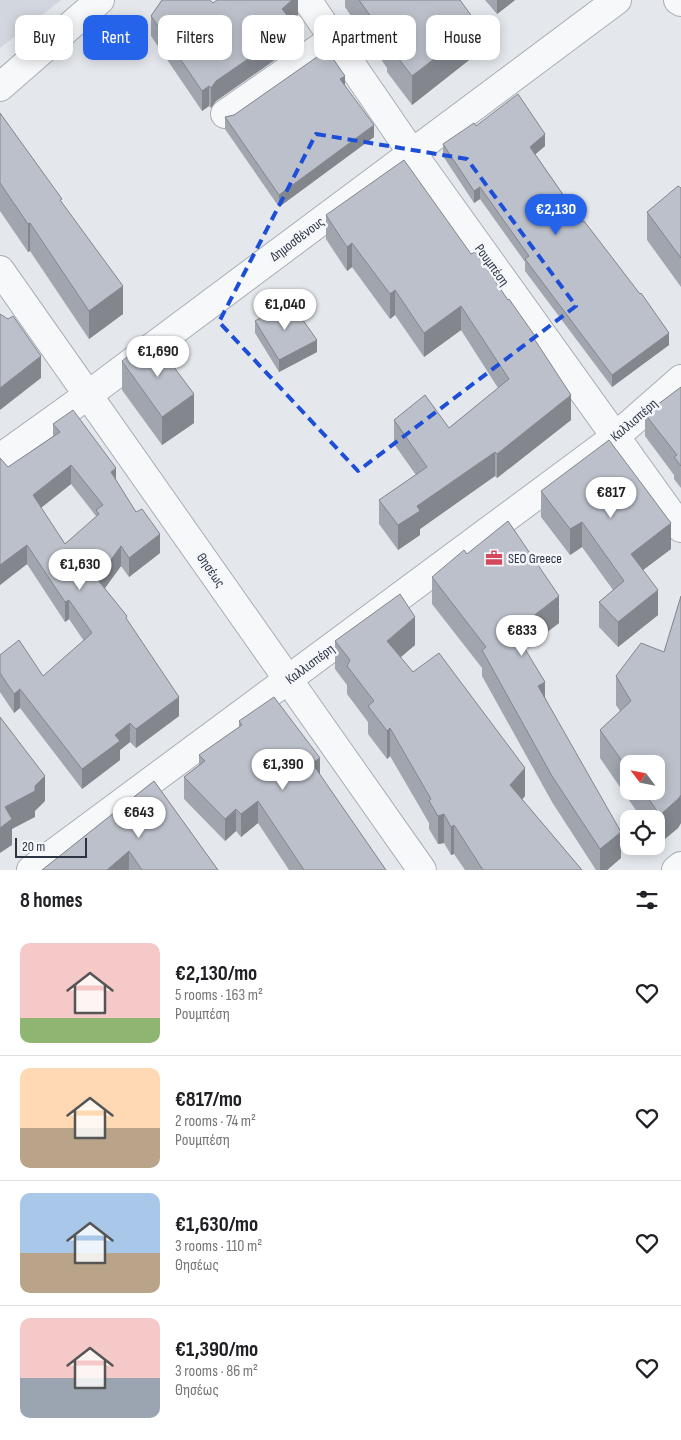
<!DOCTYPE html>
<meta charset="utf-8">
<style>
body{margin:0;font-family:"Sofia Sans Condensed",sans-serif;background:#f2f2f2;color:#202124;height:100vh;display:flex;flex-direction:column;font-size:19px;white-space:nowrap}
*{box-sizing:border-box;margin:0}
p{font-size:16px;color:#757577}
.icon{flex:none;width:28px;height:28px;fill:none;stroke:currentColor;stroke-width:2;stroke-linecap:round;stroke-linejoin:round}
.map{position:relative;height:870px;overflow:hidden}
.panel{display:flex;flex-direction:column;background:#fff;flex:1}
.panel>*{flex:none}
.banner{position:absolute;left:15px;top:15px;width:651px;height:45px;display:flex;gap:10px}
.needle{width:32px;rotate:302deg}
.fabs{position:absolute;left:620px;top:755px;display:grid;gap:10px}
.fabs a{display:grid;place-items:center;width:45px;height:45px;border-radius:10px;background:#fff;box-shadow:0 2px 12px #0003;font-size:25px}
.scale{position:absolute;left:15px;bottom:12px;width:72px;box-sizing:border-box;padding-left:5px;border:2px solid #2b3445;border-top:0;font-size:14px;line-height:18px;white-space:nowrap;color:#2b3445;-webkit-text-stroke:4px #f4f6f9;paint-order:stroke}
.price{position:absolute;translate:-50% -42px;padding:0 11px;border-radius:18px;background:#fff;color:#222;font-size:16px;line-height:32px;filter:drop-shadow(0 1px 2px #0008)}
.price::after{content:'';position:absolute;left:50%;top:30px;width:15px;height:11px;margin-left:-8px;background:inherit;clip-path:polygon(0 0,100% 0,50% 100%)}
.price.current{background:#2563eb;color:#fff}
ul{padding:0;list-style:none}
li{display:flex;align-items:center;gap:15px;height:125px;padding:0 20px}
li+li{border-top:1px solid #e0e0e0}
li span{display:grid;place-items:center;flex:none;width:140px;height:100px;border-radius:10px;color:#555}
li>.icon{margin-inline-start:auto}
span .icon{width:60px;height:60px;fill:#fffc;stroke-width:1}
li b{font-size:21px}
h2{display:flex;justify-content:space-between;align-items:center;height:60px;padding:0 20px;font-size:21px}
.tag{padding:0 18px;border-radius:10px;background:#fff;box-shadow:0 2px 12px #0003;font-size:18px;line-height:45px}
.tag.current{background:#2563eb;color:#fff}
.map>svg:first-child{display:block}
</style>
<div class="map">
<svg width="681" height="870" viewBox="0 0 681 870">
<rect width="100%" height="100%" fill="#e4e7ec"/>
<path fill="#d2d6de" d="M 0,0 L 61,0 L 0,48 Z"/>
<g fill="none" stroke-linecap="round" stroke-linejoin="round">
<g stroke="#a9aeb7" stroke-width="30">
<path id="minor" d="M 307,0 L 412,153 L 681,528
M 678,0 L 681,2
M 0,87 L 100,0
M 225,114 L 334,38
M 0,270 L 422,870
M 0,458 L 88,395 L 617,0
M 31,870 L 615,437 L 681,379
M 676,870 L 681,866"/>
</g>
<use href="#minor" stroke="#f7f8fa" stroke-width="28"/>
</g>
<path fill="#a1a5ae" fill-rule="evenodd" d="M 161,0 L 210,0 L 213,3 L 298,0 L 298,15 L 292,20 L 296,45 L 216,101 L 211,108 L 209,106 L 202,111 L 151,36 L 151,16 L 161,1 Z
M 345,0 L 460,0 L 478,53 L 412,105 L 387,72 L 387,68 L 345,7 Z
M 485,0 L 515,0 L 497,14 Z
M 345,85 L 374,137 L 279,207 L 225,129 L 225,117 Z
M 0,113 L 62,203 L 123,314 L 89,339 L 30,251 L 28,252 L 0,211 Z
M 476,126 L 545,146 L 535,154 L 669,345 L 612,387 L 525,271 L 525,262 L 480,199 L 474,203 L 443,156 L 443,144 Z
M 681,188 L 681,287 L 647,240 L 647,212 Z
M 326,215 L 471,254 L 535,340 L 571,420 L 497,478 L 495,476 L 420,529 L 420,535 L 398,550 L 379,524 L 379,500 L 416,475 L 394,444 L 394,420 L 449,428 L 498,388 L 461,330 L 424,357 L 395,315 L 390,319 L 352,267 L 347,271 L 326,239 Z
M 255,321 L 317,352 L 279,372 L 255,333 Z
M 122,361 L 194,423 L 162,445 L 122,390 Z
M 681,387 L 681,488 L 674,479 L 674,475 L 645,436 L 645,414 Z
M 53,424 L 116,480 L 160,553 L 129,577 L 121,566 L 105,588 L 127,620 L 179,716 L 136,748 L 130,742 L 120,750 L 120,760 L 82,789 L 20,708 L 14,713 L 0,692 L 0,655 L 43,676 L 84,641 L 69,619 L 65,622 L 27,564 L 0,585 L 0,458 L 8,467 L 53,436 ZM 71,484 L 96,516 L 96,517 L 65,544 L 41,508 Z
M 541,491 L 671,549 L 643,570 L 658,615 L 618,647 L 599,627 L 599,602 L 613,590 L 582,547 L 570,555 L 541,517 Z
M 467,554 L 559,623 L 525,649 L 545,697 L 621,858 L 607,870 L 596,870 L 552,802 L 482,676 L 482,668 L 432,604 L 432,577 Z
M 681,596 L 681,823 L 678,828 L 660,843 L 656,839 L 656,819 L 642,819 L 600,758 L 600,730 L 620,711 L 616,705 L 616,676 L 664,652 ZM 629,764 L 656,791 L 629,791 Z
M 335,641 L 415,645 L 400,657 L 413,672 L 525,796 L 522,799 L 582,870 L 465,870 L 454,854 L 451,855 L 444,843 L 438,844 L 429,829 L 429,823 L 390,756 L 387,759 L 368,734 L 368,722 L 347,694 L 347,685 L 335,669 Z
M 239,721 L 320,775 L 386,870 L 289,870 L 258,823 L 241,837 L 236,831 L 225,841 L 184,799 L 184,777 L 199,765 L 199,755 L 239,727 Z
M 154,781 L 218,870 L 42,870 Z"/>
<path fill="#83868d" d="M 292,0 L 298,0 L 298,15 L 282,29 L 282,9 Z
M 497,0 L 515,0 L 497,14 Z
M 478,25 L 478,53 L 412,105 L 412,76 Z
M 296,26 L 296,45 L 216,101 L 211,108 L 211,88 L 216,81 Z
M 345,76 L 345,88 L 340,79 Z
M 209,86 L 209,106 L 202,111 L 202,91 Z
M 374,125 L 374,137 L 279,207 L 279,195 Z
M 545,134 L 545,146 L 530,159 L 530,147 Z
M 480,187 L 480,199 L 474,203 L 474,191 Z
M 30,223 L 30,251 L 28,252 L 28,224 Z
M 352,243 L 352,267 L 347,271 L 347,247 Z
M 123,286 L 123,314 L 89,339 L 89,311 Z
M 395,290 L 395,315 L 390,319 L 390,294 Z
M 461,306 L 461,330 L 424,357 L 424,333 Z
M 669,333 L 669,345 L 612,387 L 612,375 Z
M 317,340 L 317,352 L 279,372 L 279,360 Z
M 41,356 L 41,378 L 0,410 L 0,388 Z
M 194,394 L 194,423 L 162,445 L 162,417 Z
M 571,395 L 571,420 L 497,478 L 497,454 Z
M 495,452 L 495,476 L 420,529 L 420,535 L 398,550 L 398,525 L 417,506 Z
M 71,465 L 71,484 L 33,514 L 33,495 Z
M 116,468 L 116,488 L 111,472 Z
M 582,522 L 582,547 L 570,555 L 570,529 Z
M 671,523 L 671,549 L 631,579 L 631,554 Z
M 160,534 L 160,553 L 129,577 L 129,558 Z
M 27,545 L 27,564 L 0,585 L 0,565 Z
M 121,546 L 121,566 L 97,599 L 97,579 Z
M 658,590 L 658,615 L 618,647 L 618,622 Z
M 559,596 L 559,623 L 514,657 L 514,631 Z
M 69,600 L 69,619 L 65,622 L 65,602 Z
M 415,617 L 415,645 L 387,669 L 387,641 Z
M 545,682 L 545,708 L 538,686 Z
M 20,689 L 20,708 L 14,713 L 14,694 Z
M 179,697 L 179,716 L 136,748 L 136,729 Z
M 130,723 L 130,742 L 120,750 L 120,760 L 82,789 L 82,769 L 115,735 Z
M 390,728 L 390,756 L 387,759 L 387,731 Z
M 320,758 L 320,780 L 312,763 Z
M 525,768 L 525,796 L 510,814 L 510,785 Z
M 45,776 L 45,801 L 35,811 L 35,817 L 12,829 L 12,845 L 0,853 L 0,828 L 5,807 L 35,786 Z
M 681,795 L 681,823 L 678,828 L 660,843 L 660,815 Z
M 258,801 L 258,823 L 241,837 L 241,814 Z
M 236,809 L 236,831 L 225,841 L 225,819 Z
M 444,814 L 444,843 L 438,844 L 438,816 Z
M 454,825 L 454,854 L 451,855 L 451,827 Z
M 621,832 L 621,858 L 607,870 L 600,870 L 600,849 Z
M 129,851 L 129,870 L 107,870 Z"/>
<path fill="#bbc0ca" stroke="#83868d" fill-rule="evenodd" d="M 162,0 L 210,0 L 213,3 L 217,0 L 292,0 L 282,9 L 296,26 L 216,81 L 211,88 L 209,86 L 202,91 L 151,16 Z
M 359,0 L 460,0 L 478,25 L 412,76 L 387,44 L 389,42 Z
M 327,50 L 345,76 L 340,79 L 374,125 L 279,195 L 225,117 L 234,115 Z
M 518,94 L 545,134 L 530,147 L 582,222 L 584,221 L 640,294 L 641,293 L 669,333 L 612,375 L 525,259 L 529,256 L 480,187 L 474,191 L 443,144 L 474,123 L 476,126 Z
M 0,113 L 62,199 L 60,200 L 123,286 L 89,311 L 30,223 L 28,224 L 0,183 Z
M 404,160 L 471,254 L 475,252 L 508,300 L 509,299 L 535,336 L 533,337 L 571,395 L 497,454 L 495,452 L 417,506 L 420,511 L 398,525 L 379,500 L 427,467 L 394,420 L 425,395 L 449,428 L 509,379 L 461,306 L 424,333 L 395,290 L 390,294 L 352,243 L 347,247 L 326,215 Z
M 678,186 L 681,188 L 681,258 L 647,212 Z
M 290,302 L 317,340 L 279,360 L 255,321 Z
M 0,314 L 8,319 L 13,316 L 41,356 L 0,388 Z
M 152,338 L 194,394 L 162,417 L 122,361 Z
M 681,387 L 681,466 L 674,457 L 677,455 L 645,414 Z
M 73,410 L 116,468 L 111,472 L 136,512 L 142,509 L 160,534 L 129,558 L 121,546 L 97,579 L 127,616 L 126,618 L 179,697 L 136,729 L 130,723 L 115,735 L 120,741 L 82,769 L 20,689 L 14,694 L 0,673 L 0,655 L 19,640 L 43,676 L 92,633 L 69,600 L 65,602 L 27,545 L 0,565 L 0,458 L 8,467 L 60,432 L 53,424 ZM 71,465 L 103,505 L 96,510 L 99,514 L 65,544 L 33,495 Z
M 609,440 L 671,523 L 631,554 L 658,590 L 618,622 L 599,602 L 624,581 L 582,522 L 570,529 L 541,491 Z
M 508,521 L 559,596 L 514,631 L 545,682 L 538,686 L 621,832 L 600,849 L 552,776 L 482,650 L 486,647 L 432,577 L 464,550 L 467,554 Z
M 400,594 L 415,617 L 387,641 L 413,672 L 439,653 L 525,768 L 510,785 L 582,870 L 483,870 L 454,825 L 451,827 L 444,814 L 438,816 L 429,801 L 431,799 L 390,728 L 387,731 L 368,706 L 374,701 L 347,666 L 350,660 L 335,641 Z
M 681,596 L 681,795 L 678,799 L 660,815 L 643,791 L 656,791 L 656,764 L 629,764 L 629,771 L 600,730 L 631,701 L 616,676 L 641,643 L 664,652 Z
M 274,697 L 320,758 L 312,763 L 386,870 L 304,870 L 258,801 L 241,814 L 236,809 L 225,819 L 184,777 L 205,761 L 199,755 L 242,725 L 239,721 Z
M 0,717 L 45,776 L 35,786 L 35,791 L 5,807 L 12,819 L 0,828 Z
M 154,781 L 218,870 L 142,870 L 129,851 L 107,870 L 42,870 Z"/>
<path fill="none" stroke="#1d4ed8" stroke-width="4" stroke-dasharray="10 6" stroke-linejoin="round" d="M 316,134 L 467,159 L 576,306 L 358,471 L 219,322 Z"/>
<defs>
<g id="office-bare" transform="scale(1.35)"><path d="M-6-3h4V-5.5h4V-3h4V5H-6ZM-1-4.5V-3h2v-1.5ZM-6 0V1H6V0Z" fill="#d1495b" stroke="#f4f6f9" stroke-width="2.5" paint-order="stroke"/></g>
</defs>
<g fill-rule="evenodd">
<use href="#office-bare" x="494" y="558"/>
</g>
<g text-anchor="middle" dominant-baseline="central" stroke-width="5" stroke-linejoin="round" paint-order="stroke">
<g font-size="14" fill="#2b3445" stroke="#f4f6f9">
<text transform="translate(297 239) rotate(-37)">Δημοσθένους</text>
<text transform="translate(492 265) rotate(54)">Ρουμπέση</text>
<text transform="translate(634 420) rotate(-41)">Καλλισπέρη</text>
<text transform="translate(211 570) rotate(55)">Θησέως</text>
<text transform="translate(310 664) rotate(-37)">Καλλισπέρη</text>
</g>
<g font-size="14" fill="#2b3445" stroke="#f4f6f9" text-anchor="start">
<text x="508" y="558">SEO Greece</text>
</g>
</g>
</svg>
<div class="fabs">
<a><svg class="needle" viewBox="-14 -14 28 28"><path d="M0-13l5 13h-10z" fill="#e53935"/><path d="M0 13l5-13h-10z" fill="#757577"/></svg></a>
<a><svg class="icon" aria-label="locate" viewBox="0 0 24 24"><circle cx="12" cy="12" r="6"/><path d="M12 2v4M12 18v4M2 12h4M18 12h4"/></svg></a>
</div>
<div class="scale">20 m</div>
<b class="price current" style="left:556px;top:236px">€2,130</b>
<b class="price" style="left:285px;top:331px">€1,040</b>
<b class="price" style="left:158px;top:378px">€1,690</b>
<b class="price" style="left:611px;top:519px">€817</b>
<b class="price" style="left:80px;top:591px">€1,630</b>
<b class="price" style="left:522px;top:657px">€833</b>
<b class="price" style="left:283px;top:791px">€1,390</b>
<b class="price" style="left:139px;top:839px">€643</b>
<div class="banner">
<a class="tag">Buy</a>
<a class="tag current">Rent</a>
<a class="tag">Filters</a>
<a class="tag">New</a>
<a class="tag">Apartment</a>
<a class="tag">House</a>
</div>
</div>
<section class="panel">
<h2>8 homes<svg class="icon" aria-label="filters" viewBox="0 0 24 24"><path d="M4 7h16M4 17h16"/><circle cx="9" cy="7" r="2"/><circle cx="15" cy="17" r="2"/></svg></h2>
<ul>
<li><span style="background:linear-gradient(#f6c9c9 75%,#8fb573 0)"><svg class="icon" aria-label="home" viewBox="0 0 24 24"><path d="M3 11l9-7 9 7M6 9v11h12V9"/></svg></span><div><b>€2,130/mo</b><p>5 rooms · 163 m²</p><p>Ρουμπέση</p></div><svg class="icon" aria-label="heart" viewBox="0 0 24 24"><path d="M12 20l-8-8c-3-5 5-10 8-4 3-6 11-1 8 4z"/></svg></li>
<li><span style="background:linear-gradient(#ffd9b3 60%,#b9a48a 0)"><svg class="icon" aria-label="home" viewBox="0 0 24 24"><path d="M3 11l9-7 9 7M6 9v11h12V9"/></svg></span><div><b>€817/mo</b><p>2 rooms · 74 m²</p><p>Ρουμπέση</p></div><svg class="icon" aria-label="heart" viewBox="0 0 24 24"><path d="M12 20l-8-8c-3-5 5-10 8-4 3-6 11-1 8 4z"/></svg></li>
<li><span style="background:linear-gradient(#a9c7e8 60%,#b9a48a 0)"><svg class="icon" aria-label="home" viewBox="0 0 24 24"><path d="M3 11l9-7 9 7M6 9v11h12V9"/></svg></span><div><b>€1,630/mo</b><p>3 rooms · 110 m²</p><p>Θησέως</p></div><svg class="icon" aria-label="heart" viewBox="0 0 24 24"><path d="M12 20l-8-8c-3-5 5-10 8-4 3-6 11-1 8 4z"/></svg></li>
<li><span style="background:linear-gradient(#f6c9c9 60%,#9aa5b1 0)"><svg class="icon" aria-label="home" viewBox="0 0 24 24"><path d="M3 11l9-7 9 7M6 9v11h12V9"/></svg></span><div><b>€1,390/mo</b><p>3 rooms · 86 m²</p><p>Θησέως</p></div><svg class="icon" aria-label="heart" viewBox="0 0 24 24"><path d="M12 20l-8-8c-3-5 5-10 8-4 3-6 11-1 8 4z"/></svg></li>
</ul>
</section>
